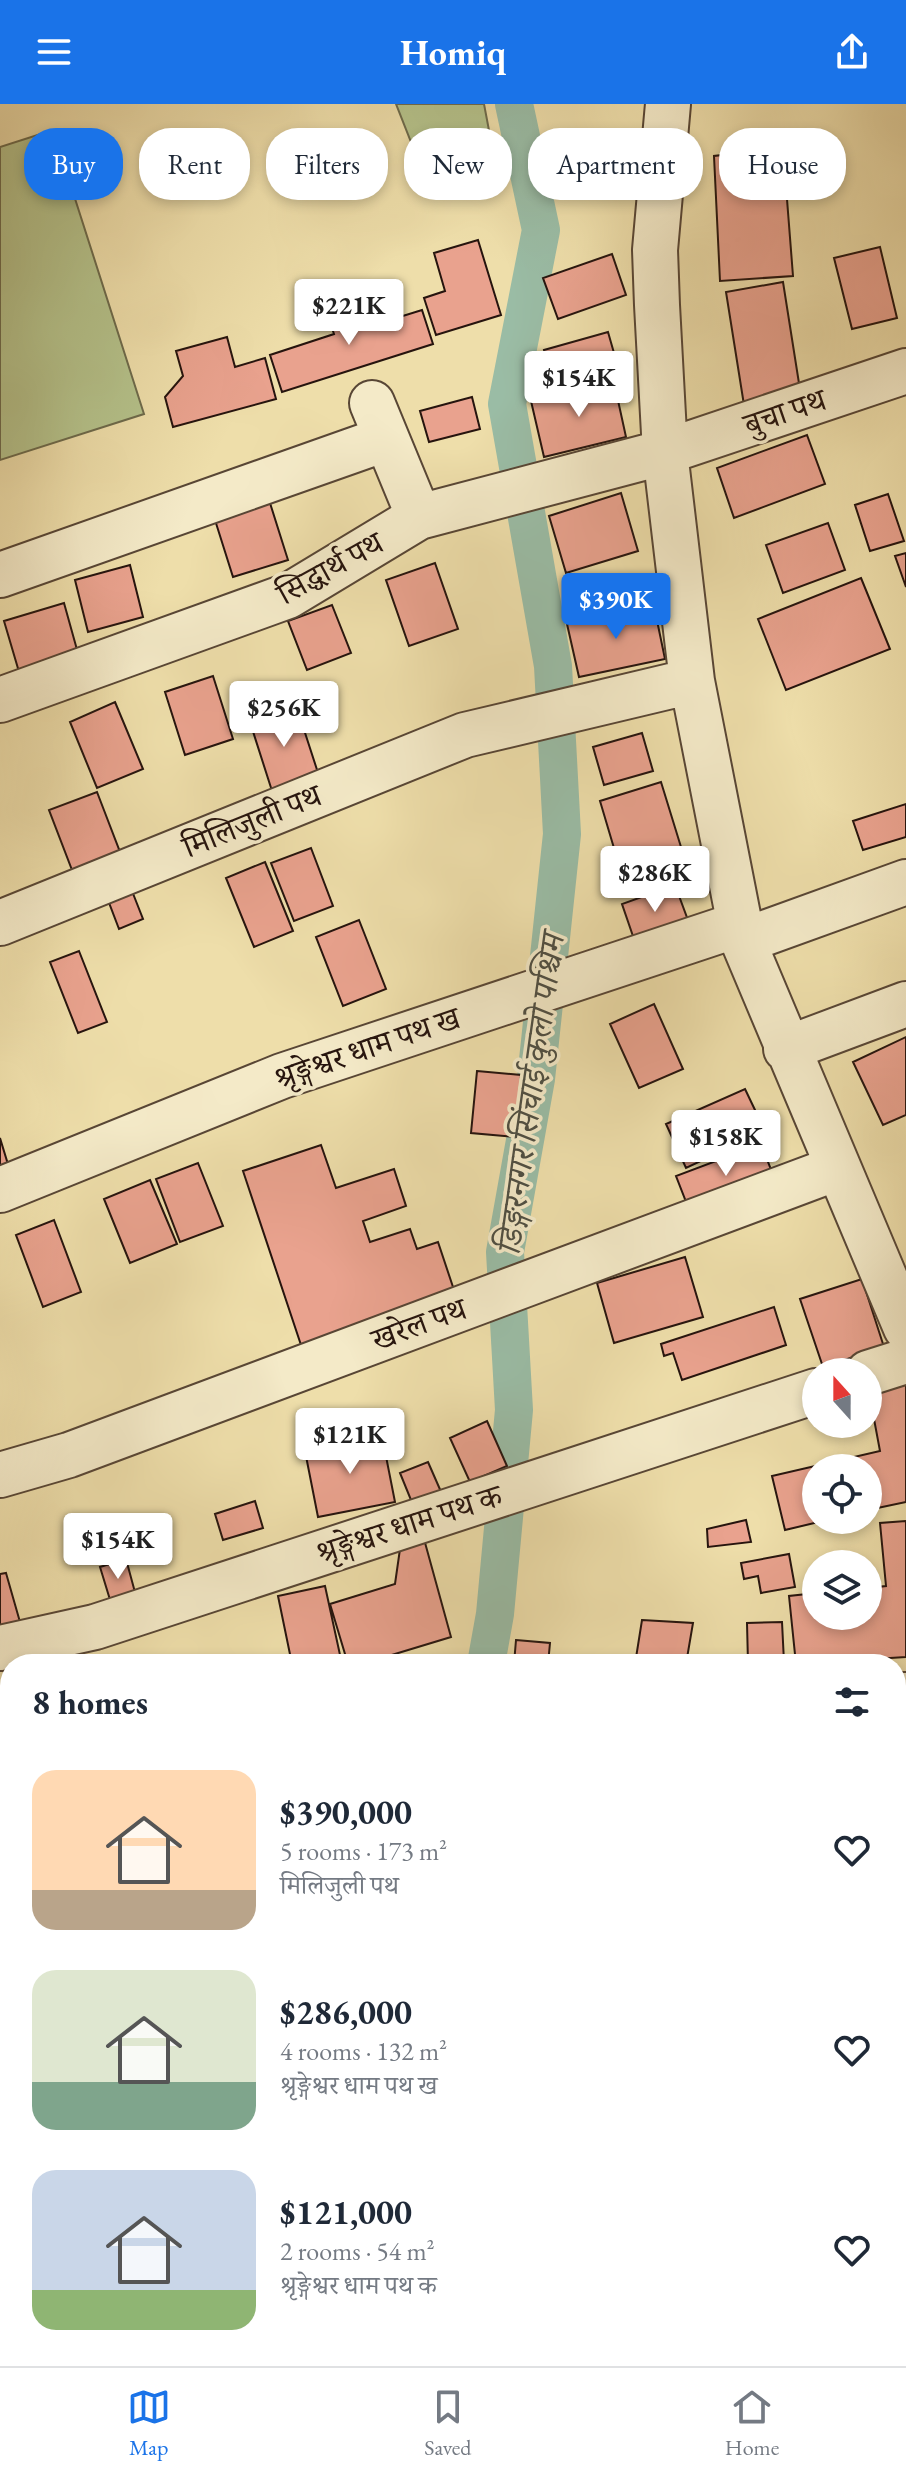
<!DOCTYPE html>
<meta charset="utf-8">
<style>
body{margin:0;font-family:"EB Garamond","Noto Serif Devanagari",serif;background:#f6f6f7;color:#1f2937;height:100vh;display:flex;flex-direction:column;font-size:30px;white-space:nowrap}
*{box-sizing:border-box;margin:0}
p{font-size:26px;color:#747a83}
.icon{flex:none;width:44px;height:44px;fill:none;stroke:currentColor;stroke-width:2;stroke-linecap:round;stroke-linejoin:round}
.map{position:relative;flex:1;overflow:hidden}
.sheet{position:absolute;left:0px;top:1550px;width:906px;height:712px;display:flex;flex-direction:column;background:#fff;border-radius:32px 32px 0 0;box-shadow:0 4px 12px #0003}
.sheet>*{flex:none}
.hud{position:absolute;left:24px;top:24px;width:858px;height:72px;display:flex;gap:16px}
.needle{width:52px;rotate:339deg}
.controls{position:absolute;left:802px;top:1254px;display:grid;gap:16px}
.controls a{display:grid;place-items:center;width:80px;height:80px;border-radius:50%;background:#fff;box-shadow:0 4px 12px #0003;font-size:40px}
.price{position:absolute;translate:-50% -68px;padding:0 18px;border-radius:8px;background:#fff;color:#222;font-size:26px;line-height:52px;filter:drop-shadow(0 2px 4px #0008)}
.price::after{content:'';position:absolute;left:50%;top:48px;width:24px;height:18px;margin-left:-12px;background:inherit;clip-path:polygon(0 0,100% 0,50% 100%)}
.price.selected{background:#1a73e8;color:#fff}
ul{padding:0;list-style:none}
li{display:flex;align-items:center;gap:24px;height:200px;padding:0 32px}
li span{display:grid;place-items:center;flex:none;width:224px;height:160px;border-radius:24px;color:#555}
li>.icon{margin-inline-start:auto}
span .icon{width:96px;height:96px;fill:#fffc;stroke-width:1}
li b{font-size:34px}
h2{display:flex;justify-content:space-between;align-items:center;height:96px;padding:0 32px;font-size:34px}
.pill{padding:0 28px;border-radius:32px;background:#fff;box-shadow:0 4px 12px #0003;font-size:28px;line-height:72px}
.pill.selected{background:#1a73e8;color:#fff}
header{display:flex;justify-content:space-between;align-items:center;height:104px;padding:0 32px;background:#1a73e8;color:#fff;font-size:36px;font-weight:700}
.tabs{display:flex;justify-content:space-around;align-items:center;height:112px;border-top:2px solid #e0e1e3;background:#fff;font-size:22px;color:#747a83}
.tabs a{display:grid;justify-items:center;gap:4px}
.tabs .selected{color:#1a73e8}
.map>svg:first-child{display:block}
</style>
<header><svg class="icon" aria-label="menu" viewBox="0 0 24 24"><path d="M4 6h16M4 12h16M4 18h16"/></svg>Homiq<svg class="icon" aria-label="share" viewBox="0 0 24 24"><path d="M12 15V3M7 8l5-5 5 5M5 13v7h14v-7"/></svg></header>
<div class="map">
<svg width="906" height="2262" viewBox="0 0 906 2262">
<rect width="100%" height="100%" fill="#eedeaa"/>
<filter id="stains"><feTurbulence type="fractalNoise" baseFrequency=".0025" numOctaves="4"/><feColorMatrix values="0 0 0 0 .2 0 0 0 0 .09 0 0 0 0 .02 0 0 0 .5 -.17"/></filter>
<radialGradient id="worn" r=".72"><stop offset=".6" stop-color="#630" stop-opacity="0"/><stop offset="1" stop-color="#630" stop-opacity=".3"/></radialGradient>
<path fill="#b5c28b" stroke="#6e6b4c" stroke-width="2" d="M 396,0 L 484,0 L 495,58 L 426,76 Z
M 53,26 L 144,310 L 0,356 L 0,43 Z"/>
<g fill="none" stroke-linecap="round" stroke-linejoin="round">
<path stroke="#9abca5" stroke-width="38" d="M 486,1560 L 495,1510 L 514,1306 L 505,1148 L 536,975 L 562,730 L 553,562 L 507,300 L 541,126 L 514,0
M 431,2262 L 432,2252"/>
</g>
<path fill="#e9a28e" stroke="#26140e" stroke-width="2" d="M 783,44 L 793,172 L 720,177 L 714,52 Z
M 478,136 L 501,211 L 436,231 L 424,194 L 445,187 L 434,149 Z
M 880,143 L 897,214 L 852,225 L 834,154 Z
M 612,150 L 626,191 L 558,215 L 543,174 Z
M 783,178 L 801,292 L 744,301 L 726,188 Z
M 355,196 L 364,224 L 422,206 L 433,240 L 282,288 L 270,251 L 334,230 L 326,206 Z
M 608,228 L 618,263 L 554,281 L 544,246 Z
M 227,233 L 235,263 L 265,254 L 276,295 L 173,323 L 165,293 L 183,272 L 176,247 Z
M 614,278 L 626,333 L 544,353 L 531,297 Z
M 472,293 L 480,325 L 429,338 L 420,307 Z
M 807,331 L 825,380 L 734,414 L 717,364 Z
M 621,389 L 638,447 L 566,469 L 549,412 Z
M 888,390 L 904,437 L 870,447 L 855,401 Z
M 270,399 L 288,456 L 233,473 L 215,416 Z
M 828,419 L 845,466 L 783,489 L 766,441 Z
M 906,449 L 906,483 L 895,452 Z
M 435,459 L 458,525 L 409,542 L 386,476 Z
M 130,461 L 143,513 L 88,528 L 75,476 Z
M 861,474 L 890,545 L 786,586 L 758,515 Z
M 64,499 L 81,560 L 22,578 L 4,517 Z
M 332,501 L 351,549 L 307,566 L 288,517 Z
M 654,502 L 665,555 L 579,573 L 567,520 Z
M 213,572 L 233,635 L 185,651 L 165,588 Z
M 115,598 L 143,665 L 97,684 L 70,618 Z
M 296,601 L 320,675 L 273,690 L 249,615 Z
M 642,629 L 653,667 L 604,681 L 593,643 Z
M 661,678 L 681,743 L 619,761 L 600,697 Z
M 97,688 L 120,748 L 72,766 L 49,706 Z
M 906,700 L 906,733 L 863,746 L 853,717 Z
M 311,744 L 333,802 L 294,817 L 271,759 Z
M 265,758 L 293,827 L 254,843 L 226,774 Z
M 675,781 L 689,819 L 635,838 L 622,800 Z
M 132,787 L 143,815 L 119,825 L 108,796 Z
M 359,816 L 386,885 L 343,902 L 316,833 Z
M 79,847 L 107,918 L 78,929 L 50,858 Z
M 654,900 L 683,965 L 639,984 L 610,920 Z
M 906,933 L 906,1011 L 883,1021 L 853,958 Z
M 477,967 L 521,971 L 515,1033 L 471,1029 Z
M 745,985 L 765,1027 L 686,1064 L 666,1020 Z
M 0,1034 L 10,1067 L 0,1071 Z
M 761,1040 L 775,1076 L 690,1108 L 676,1072 Z
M 321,1041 L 336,1084 L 394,1065 L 406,1102 L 363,1117 L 370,1138 L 410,1125 L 417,1145 L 438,1138 L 457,1195 L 303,1247 L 243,1067 Z
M 198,1059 L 223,1122 L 180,1138 L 156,1075 Z
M 150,1076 L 177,1140 L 130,1159 L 104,1095 Z
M 54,1116 L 81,1188 L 43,1203 L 16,1131 Z
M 685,1153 L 703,1213 L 614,1239 L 597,1179 Z
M 862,1175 L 884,1243 L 823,1263 L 800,1195 Z
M 774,1203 L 786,1241 L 682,1276 L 673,1249 L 664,1252 L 661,1240 Z
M 906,1275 L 906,1398 L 868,1406 L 868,1364 L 816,1364 L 816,1416 L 827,1416 L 785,1426 L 772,1372 L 880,1347 L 868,1283 Z
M 487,1317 L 507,1362 L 470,1378 L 450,1334 Z
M 382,1332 L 395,1398 L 318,1413 L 305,1347 Z
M 428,1358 L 442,1390 L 413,1401 L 400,1369 Z
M 255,1397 L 263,1424 L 223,1436 L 215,1410 Z
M 746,1416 L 751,1438 L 708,1443 L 707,1425 Z
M 906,1417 L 906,1553 L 796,1560 L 789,1492 L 816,1489 L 816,1512 L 868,1512 L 868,1484 L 886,1482 L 880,1419 Z
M 424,1435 L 451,1533 L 362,1560 L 348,1560 L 330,1500 L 395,1480 L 400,1445 Z
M 789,1450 L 795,1483 L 761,1489 L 758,1472 L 744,1475 L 741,1459 Z
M 126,1455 L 136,1492 L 111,1499 L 100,1463 Z
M 6,1469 L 20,1518 L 0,1524 L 0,1470 Z
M 325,1482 L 342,1560 L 292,1560 L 278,1492 Z
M 642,1516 L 693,1519 L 686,1560 L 635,1560 Z
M 782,1518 L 784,1558 L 748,1559 L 747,1519 Z
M 516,1536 L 550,1539 L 548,1560 L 514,1560 Z
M 900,1622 L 906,1688 L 896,1689 L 896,1623 Z
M 10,2017 L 10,2102 L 0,2104 L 0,2020 Z
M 903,2219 L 906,2219 L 906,2262 L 899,2262 Z
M 94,2252 L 153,2262 L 92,2262 Z"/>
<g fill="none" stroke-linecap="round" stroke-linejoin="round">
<g stroke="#584635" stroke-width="48">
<path id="minor" d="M 668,0 L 655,146 L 657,201 L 665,348 L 692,577 L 743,837 L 906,1224
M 372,299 L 419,413
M 0,471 L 385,335
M 0,596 L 288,492 L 419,413 L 665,348 L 906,267
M 0,819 L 465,631 L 692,577
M 743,837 L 906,778
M 786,945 L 906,900
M 0,1086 L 282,972 L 740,820
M 868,1269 L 906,1257
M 0,1371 L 69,1351 L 837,1064
M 0,1544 L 95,1523 L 816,1287
M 896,1592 L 906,1591
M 0,1760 L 10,1758
M 896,1838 L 906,1803
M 0,1967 L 10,1967
M 896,2154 L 906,2160
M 0,2225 L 10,2226
M 458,2252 L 623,2262
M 623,2262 L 788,2252"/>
</g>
<use href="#minor" stroke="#f4eac8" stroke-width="44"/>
</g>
<g text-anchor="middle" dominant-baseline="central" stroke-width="7" stroke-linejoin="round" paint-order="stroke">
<g font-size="32" fill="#26140e" stroke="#f4eac8">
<text transform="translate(785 308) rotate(-19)">बुचा पथ</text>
<text transform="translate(330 464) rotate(-29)">सिद्धार्थ पथ</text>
<text transform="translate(252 717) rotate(-22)">मिलिजुली पथ</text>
<text transform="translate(367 944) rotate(-19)">श्रृङ्गेश्वर धाम पथ ख</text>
<text transform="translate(419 1220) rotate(-20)">खरेल पथ</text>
<text transform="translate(409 1420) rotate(-18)">श्रृङ्गेश्वर धाम पथ क</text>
</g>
<g font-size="34" font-style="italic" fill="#4f4f43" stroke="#f4eac8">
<text transform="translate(530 991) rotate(-82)">डिङ्गरनगर सिंचाई कुलो पश्चिम</text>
</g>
</g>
<rect width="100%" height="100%" filter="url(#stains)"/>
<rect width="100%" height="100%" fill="url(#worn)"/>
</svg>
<div class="controls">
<a><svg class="needle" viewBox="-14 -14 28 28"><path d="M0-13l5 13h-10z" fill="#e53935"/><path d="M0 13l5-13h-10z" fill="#747a83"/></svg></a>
<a><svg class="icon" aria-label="locate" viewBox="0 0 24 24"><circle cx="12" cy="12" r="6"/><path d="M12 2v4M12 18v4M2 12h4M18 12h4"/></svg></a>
<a><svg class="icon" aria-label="layers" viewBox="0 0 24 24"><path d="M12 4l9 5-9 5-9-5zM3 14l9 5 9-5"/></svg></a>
</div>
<b class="price" style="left:349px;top:243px">$221K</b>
<b class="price" style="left:579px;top:315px">$154K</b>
<b class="price selected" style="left:616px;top:537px">$390K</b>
<b class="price" style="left:284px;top:645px">$256K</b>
<b class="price" style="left:655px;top:810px">$286K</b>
<b class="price" style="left:726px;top:1074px">$158K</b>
<b class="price" style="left:350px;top:1372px">$121K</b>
<b class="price" style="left:118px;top:1477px">$154K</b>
<div class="hud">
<a class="pill selected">Buy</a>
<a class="pill">Rent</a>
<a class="pill">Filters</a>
<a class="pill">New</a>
<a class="pill">Apartment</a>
<a class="pill">House</a>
</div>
<section class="sheet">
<h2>8 homes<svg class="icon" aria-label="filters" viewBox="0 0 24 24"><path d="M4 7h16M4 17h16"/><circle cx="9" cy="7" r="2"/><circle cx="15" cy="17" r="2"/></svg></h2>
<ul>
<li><span style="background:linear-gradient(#ffd9b3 75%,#b9a48a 0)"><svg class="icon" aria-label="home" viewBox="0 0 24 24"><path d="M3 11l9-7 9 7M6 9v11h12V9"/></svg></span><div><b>$390,000</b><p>5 rooms · 173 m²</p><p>मिलिजुली पथ</p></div><svg class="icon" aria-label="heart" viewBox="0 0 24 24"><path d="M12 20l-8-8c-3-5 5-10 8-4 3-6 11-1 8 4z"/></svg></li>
<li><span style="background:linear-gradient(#dfe7d0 70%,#7fa58c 0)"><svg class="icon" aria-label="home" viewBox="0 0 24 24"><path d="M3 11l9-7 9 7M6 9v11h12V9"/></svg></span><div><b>$286,000</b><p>4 rooms · 132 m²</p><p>श्रृङ्गेश्वर धाम पथ ख</p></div><svg class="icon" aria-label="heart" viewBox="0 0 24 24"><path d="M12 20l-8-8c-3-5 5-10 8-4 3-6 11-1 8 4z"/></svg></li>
<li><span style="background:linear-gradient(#c9d6e8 75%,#8fb573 0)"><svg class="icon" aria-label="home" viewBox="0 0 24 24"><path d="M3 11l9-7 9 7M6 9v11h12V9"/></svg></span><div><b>$121,000</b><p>2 rooms · 54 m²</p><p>श्रृङ्गेश्वर धाम पथ क</p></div><svg class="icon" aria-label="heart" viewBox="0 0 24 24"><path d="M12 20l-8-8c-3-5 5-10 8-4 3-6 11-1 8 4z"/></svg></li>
</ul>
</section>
</div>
<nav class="tabs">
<a class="selected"><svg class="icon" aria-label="map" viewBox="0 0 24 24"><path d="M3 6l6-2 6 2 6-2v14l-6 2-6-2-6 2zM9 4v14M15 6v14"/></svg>Map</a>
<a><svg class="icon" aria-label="saved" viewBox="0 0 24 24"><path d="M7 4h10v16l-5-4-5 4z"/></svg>Saved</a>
<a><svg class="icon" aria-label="home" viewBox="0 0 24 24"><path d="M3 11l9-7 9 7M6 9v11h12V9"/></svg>Home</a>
</nav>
